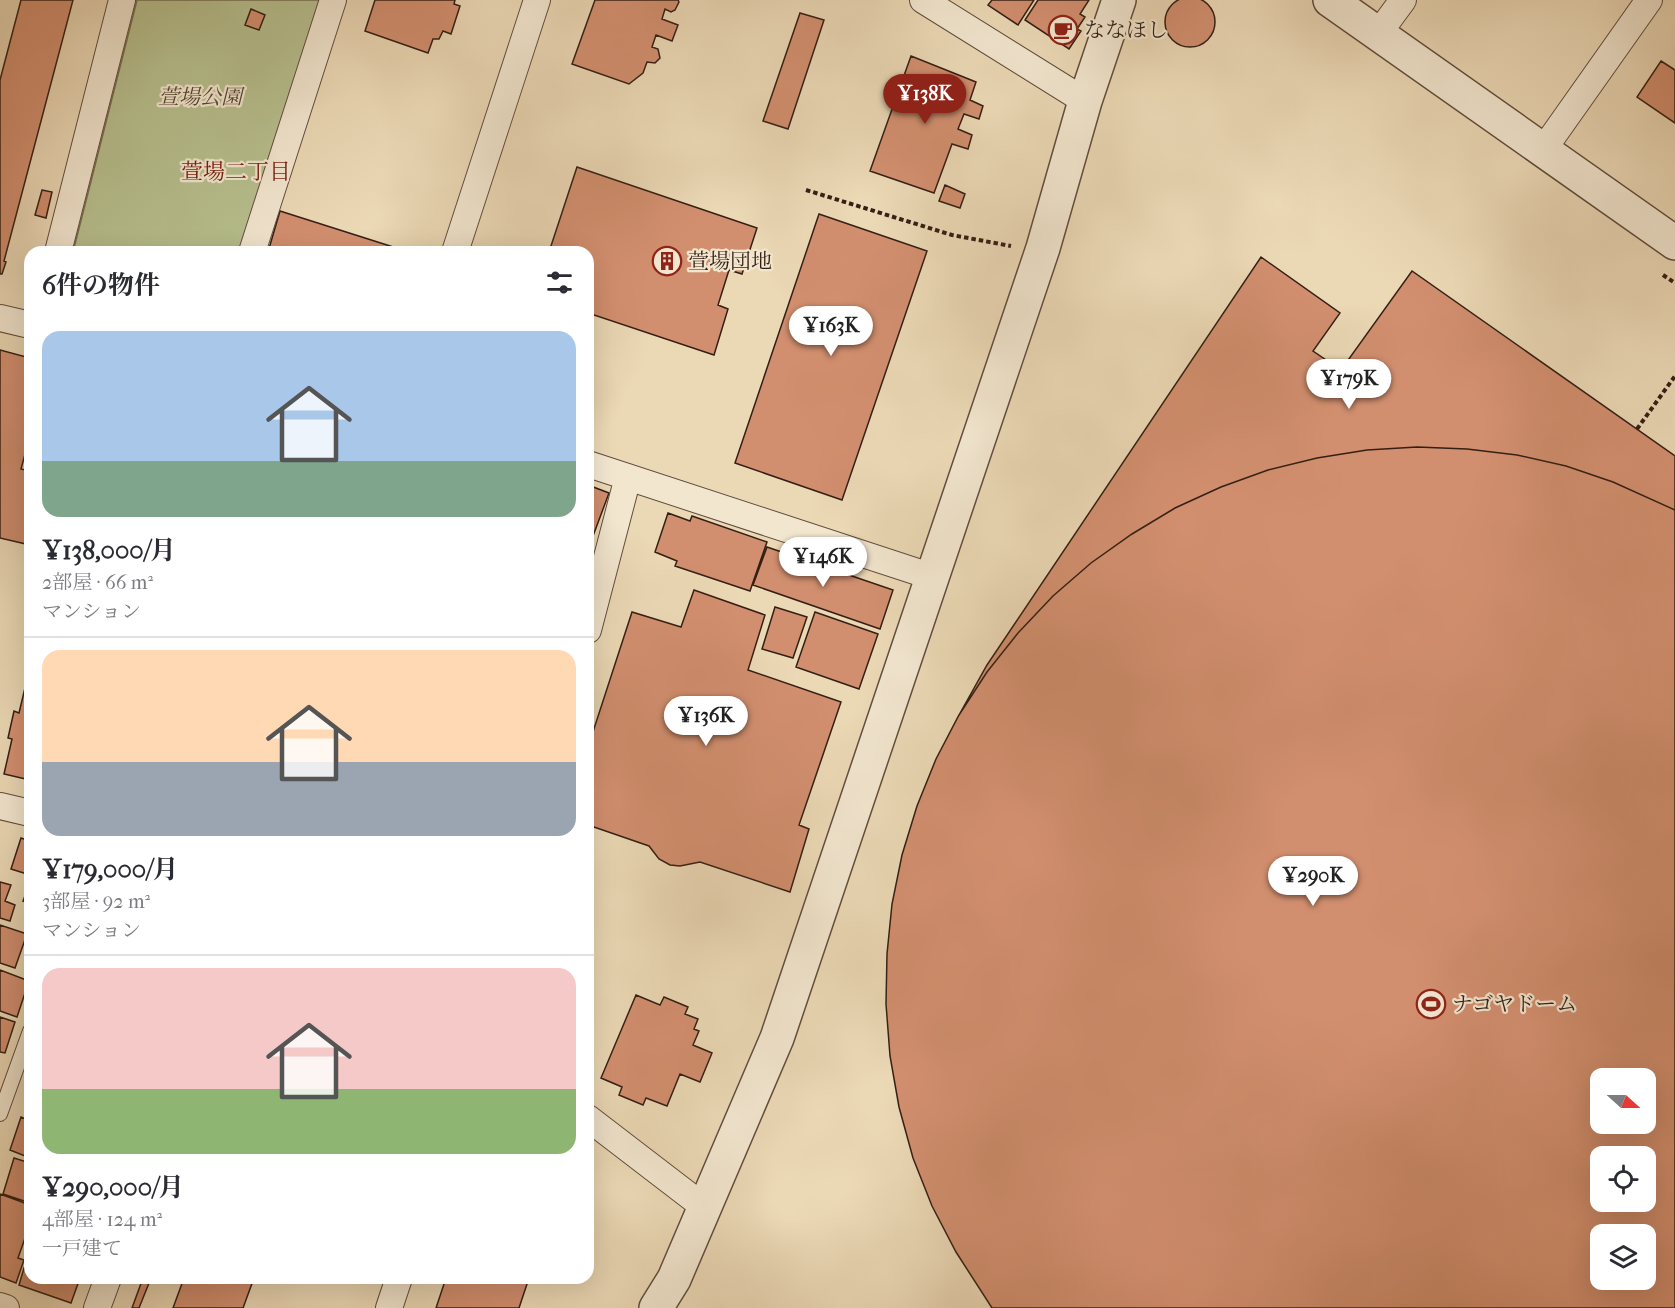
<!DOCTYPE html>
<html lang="ja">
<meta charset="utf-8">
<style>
body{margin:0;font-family:"IM FELL French Canon","Noto Serif JP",serif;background:#f7f7f7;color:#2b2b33;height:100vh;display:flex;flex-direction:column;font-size:22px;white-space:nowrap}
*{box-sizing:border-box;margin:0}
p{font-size:20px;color:#7c7c81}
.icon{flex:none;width:33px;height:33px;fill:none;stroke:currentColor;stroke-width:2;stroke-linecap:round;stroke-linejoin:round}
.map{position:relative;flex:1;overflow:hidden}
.details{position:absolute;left:24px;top:246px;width:570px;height:1038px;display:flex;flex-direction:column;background:#fff;border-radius:18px;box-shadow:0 6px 24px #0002}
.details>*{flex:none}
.needle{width:39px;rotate:111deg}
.buttons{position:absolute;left:1590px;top:1068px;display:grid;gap:12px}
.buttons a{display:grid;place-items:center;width:66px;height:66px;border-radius:12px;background:#fff;box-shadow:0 6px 24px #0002;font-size:30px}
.price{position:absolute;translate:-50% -51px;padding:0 14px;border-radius:21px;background:#fff;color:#222;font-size:20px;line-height:39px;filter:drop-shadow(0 2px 3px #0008)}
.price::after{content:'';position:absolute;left:50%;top:36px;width:18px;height:14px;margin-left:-9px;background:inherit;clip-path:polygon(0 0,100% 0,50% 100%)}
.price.selected{background:#8f2418;color:#fff}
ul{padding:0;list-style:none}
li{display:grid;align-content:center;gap:12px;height:318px;padding:0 18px}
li+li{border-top:2px solid #e1e1e2}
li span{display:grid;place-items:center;height:186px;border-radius:18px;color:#555}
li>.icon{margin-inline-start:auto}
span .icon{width:108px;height:108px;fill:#fffc;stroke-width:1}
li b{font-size:26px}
h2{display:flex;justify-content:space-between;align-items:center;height:72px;padding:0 18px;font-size:26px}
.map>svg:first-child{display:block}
</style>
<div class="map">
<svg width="1675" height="1308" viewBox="0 0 1675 1308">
<rect width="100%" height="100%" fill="#ebd8b5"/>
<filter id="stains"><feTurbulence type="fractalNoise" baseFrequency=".00333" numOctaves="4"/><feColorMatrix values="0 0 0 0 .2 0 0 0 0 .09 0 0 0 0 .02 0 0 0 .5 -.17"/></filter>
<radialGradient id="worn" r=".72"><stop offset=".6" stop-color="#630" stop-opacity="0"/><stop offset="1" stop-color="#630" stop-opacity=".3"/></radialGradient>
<path fill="#b7bf8e" stroke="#766f52" stroke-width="1.5" d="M 137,0 L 322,0 L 240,252 L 73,252 Z"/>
<path fill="#d28f6f" stroke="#341f15" stroke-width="1.5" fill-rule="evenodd" d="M1165 22a25 25 0 1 1 50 0a25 25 0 1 1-50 0Z
M 21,0 L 73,0 L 4,261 L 6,262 L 2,274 L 0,274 L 0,80 Z
M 375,0 L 455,0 L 454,4 L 460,6 L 451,34 L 443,31 L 439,39 L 433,39 L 428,53 L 365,31 Z
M 595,0 L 678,0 L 679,2 L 675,10 L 671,12 L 665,9 L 662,19 L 678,25 L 672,41 L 656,35 L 652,47 L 658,49 L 660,58 L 655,63 L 647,62 L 643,73 L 629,84 L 572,64 Z
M 992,0 L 1034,0 L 1018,25 L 988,5 Z
M 1038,0 L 1089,0 L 1080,14 L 1085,17 L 1077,29 L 1081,31 L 1069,49 L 1025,20 Z
M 251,9 L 265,15 L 259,30 L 245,25 Z
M 800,13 L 824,20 L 788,129 L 763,121 Z
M 911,56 L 976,82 L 970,100 L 983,106 L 979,119 L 964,114 L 958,129 L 972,135 L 968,149 L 952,144 L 934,193 L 870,171 Z
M 1661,61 L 1675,70 L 1675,123 L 1637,97 Z
M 577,167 L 757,228 L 742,274 L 729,270 L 718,305 L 728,309 L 714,355 L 588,313 L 588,252 L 549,252 Z
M 945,185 L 965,194 L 960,208 L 939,201 Z
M 42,190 L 52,192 L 46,218 L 35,215 Z
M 280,211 L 409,252 L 268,252 Z
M 819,214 L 927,251 L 842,500 L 735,463 Z
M 1261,257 L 1340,313 L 1313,351 L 1341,370 L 1412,271 L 1675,456 L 1675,510 L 1613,482 L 1566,466 L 1517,455 L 1467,449 L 1417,447 L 1367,450 L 1317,458 L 1268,470 L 1221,487 L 1175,508 L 1132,534 L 1091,563 L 1053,596 L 1018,633 L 987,672 L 959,715 L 987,665 Z
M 0,350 L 30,358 L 30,436 L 21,469 L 30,471 L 30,528 L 26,544 L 0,538 Z
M 1417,447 L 1467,449 L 1517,455 L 1566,466 L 1613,482 L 1675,510 L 1675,1308 L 992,1308 L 956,1252 L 932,1206 L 913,1158 L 899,1107 L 890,1056 L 886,1004 L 887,954 L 892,904 L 902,855 L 917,806 L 936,759 L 959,715 L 987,672 L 1018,633 L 1053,596 L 1091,563 L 1132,534 L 1175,508 L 1221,487 L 1268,470 L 1317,458 L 1367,450 ZM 1600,1078 L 1646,1078 L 1646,1124 L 1600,1124 ZM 1600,1156 L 1646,1156 L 1646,1202 L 1600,1202 ZM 1600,1234 L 1646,1234 L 1646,1280 L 1600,1280 Z
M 588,485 L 609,493 L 593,536 L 588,534 Z
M 668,513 L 690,521 L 692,516 L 767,542 L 750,591 L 675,566 L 677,561 L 655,552 Z
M 767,547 L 893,590 L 880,629 L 753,585 Z
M 694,590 L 765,615 L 748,670 L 841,702 L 799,825 L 809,829 L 790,892 L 700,862 L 680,866 L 670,865 L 659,859 L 649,846 L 588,825 L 588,747 L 632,612 L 681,627 Z
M 775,607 L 807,617 L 793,658 L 762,649 Z
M 815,612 L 878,634 L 859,689 L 796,667 Z
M 30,667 L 30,780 L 4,774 L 12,739 L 8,738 L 14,711 L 19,713 Z
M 21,838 L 30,841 L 30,875 L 11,869 Z
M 0,882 L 11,885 L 5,901 L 15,905 L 10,921 L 0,918 Z
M 30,883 L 30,919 L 25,917 L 28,903 L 23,901 Z
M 0,925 L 27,934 L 15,968 L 0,963 Z
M 0,970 L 29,981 L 17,1017 L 0,1011 Z
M 636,995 L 660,1005 L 664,997 L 688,1007 L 685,1014 L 698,1019 L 694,1029 L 699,1031 L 693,1045 L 712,1053 L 700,1082 L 680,1074 L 667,1106 L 646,1098 L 643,1105 L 619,1095 L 622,1087 L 601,1078 Z
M 0,1017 L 15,1022 L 5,1053 L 0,1052 Z
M 21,1117 L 30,1121 L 30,1158 L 10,1150 Z
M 14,1158 L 30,1163 L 30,1203 L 3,1194 Z
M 0,1194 L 30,1205 L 30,1224 L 18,1258 L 24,1260 L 16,1283 L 0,1277 Z
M 24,1268 L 30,1270 L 30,1278 L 80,1278 L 71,1303 L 19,1285 Z
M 143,1278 L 151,1278 L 139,1308 L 132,1308 Z
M 184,1278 L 254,1278 L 243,1308 L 173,1308 Z
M 446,1278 L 529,1278 L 519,1308 L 436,1308 Z"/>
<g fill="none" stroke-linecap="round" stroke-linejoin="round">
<g stroke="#624d3d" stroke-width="16">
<path id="service" d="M 0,1114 L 30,1031"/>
</g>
<g stroke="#624d3d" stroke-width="28">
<path id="minor" d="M 923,0 L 1085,101
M 1378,34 L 1403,0
M 1543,150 L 1649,0
M 58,252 L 122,0
M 252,252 L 333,0
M 455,252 L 537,0
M 0,318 L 30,325
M 588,464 L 933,577
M 588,630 L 628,477
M 0,806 L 30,813
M 588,1118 L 704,1207
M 0,1306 L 6,1308
M 97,1308 L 108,1278
M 389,1308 L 399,1278"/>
</g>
<g stroke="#624d3d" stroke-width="36">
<path id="tertiary" d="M 1330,0 L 1675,243
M 656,1308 L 674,1279 L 777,1038 L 1043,248 L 1085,101 L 1119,0"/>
</g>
<path stroke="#341f15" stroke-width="4" stroke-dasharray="4.5 3" stroke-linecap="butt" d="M 806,190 L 952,235 L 1011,246
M 1663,275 L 1675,283
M 1637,429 L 1675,376"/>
<use href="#service" stroke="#f2e6cf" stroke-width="14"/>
<use href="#minor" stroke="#f2e6cf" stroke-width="26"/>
<use href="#tertiary" stroke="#f2e6cf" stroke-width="33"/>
</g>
<defs>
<g id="cafe-ring" transform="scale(1.5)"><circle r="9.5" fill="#f2e6cf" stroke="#8f2418" stroke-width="1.5"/><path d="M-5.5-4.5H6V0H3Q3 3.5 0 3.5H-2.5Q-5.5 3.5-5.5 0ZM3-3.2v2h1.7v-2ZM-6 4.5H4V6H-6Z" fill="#8f2418"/></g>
<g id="building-ring" transform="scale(1.5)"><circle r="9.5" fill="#f2e6cf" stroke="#8f2418" stroke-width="1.5"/><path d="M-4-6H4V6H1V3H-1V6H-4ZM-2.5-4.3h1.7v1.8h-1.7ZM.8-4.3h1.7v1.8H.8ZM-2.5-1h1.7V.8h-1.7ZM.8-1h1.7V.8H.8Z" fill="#8f2418"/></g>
<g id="stadium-ring" transform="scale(1.5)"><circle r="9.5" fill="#f2e6cf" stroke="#8f2418" stroke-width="1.5"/><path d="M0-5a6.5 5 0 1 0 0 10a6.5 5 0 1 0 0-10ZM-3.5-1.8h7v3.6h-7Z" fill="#8f2418"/></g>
</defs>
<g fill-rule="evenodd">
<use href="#cafe-ring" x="1063" y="30"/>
<use href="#building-ring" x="667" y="261"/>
<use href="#stadium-ring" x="1431" y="1004"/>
</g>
<g text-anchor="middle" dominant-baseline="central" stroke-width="4.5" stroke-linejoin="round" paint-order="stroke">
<g font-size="21" fill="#341f15" stroke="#f2e6cf" text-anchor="start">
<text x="1084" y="30">ななほし</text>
<text x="688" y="261">萱場団地</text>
<text x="1452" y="1004">ナゴヤドーム</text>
</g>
<g font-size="21" font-style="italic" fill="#554733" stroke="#f2e6cf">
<text x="200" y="97">萱場公園</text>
</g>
<g font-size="22" fill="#7a1f14" stroke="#f2e6cf">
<text x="236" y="172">萱場二丁目</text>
</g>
</g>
<rect width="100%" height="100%" filter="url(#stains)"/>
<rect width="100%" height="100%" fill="url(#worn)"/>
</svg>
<div class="buttons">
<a><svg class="needle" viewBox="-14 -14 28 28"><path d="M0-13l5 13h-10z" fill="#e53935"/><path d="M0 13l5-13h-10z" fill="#7c7c81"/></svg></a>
<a><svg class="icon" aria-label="locate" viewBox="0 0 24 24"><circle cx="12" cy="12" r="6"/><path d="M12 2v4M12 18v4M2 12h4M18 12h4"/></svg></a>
<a><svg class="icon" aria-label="layers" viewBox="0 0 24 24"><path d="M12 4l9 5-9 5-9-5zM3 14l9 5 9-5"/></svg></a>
</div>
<b class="price selected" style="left:925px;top:125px">¥138K</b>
<b class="price" style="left:831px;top:357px">¥163K</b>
<b class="price" style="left:1349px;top:410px">¥179K</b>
<b class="price" style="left:823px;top:588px">¥146K</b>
<b class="price" style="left:706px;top:747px">¥136K</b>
<b class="price" style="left:1313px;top:907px">¥290K</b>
<section class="details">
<h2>6件の物件<svg class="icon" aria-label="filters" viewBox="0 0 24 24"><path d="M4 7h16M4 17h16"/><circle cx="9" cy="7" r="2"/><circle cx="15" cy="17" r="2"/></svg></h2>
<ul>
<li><span style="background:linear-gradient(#a9c7e8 70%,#7fa58c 0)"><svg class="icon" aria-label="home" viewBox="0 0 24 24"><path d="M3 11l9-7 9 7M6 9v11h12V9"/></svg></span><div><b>¥138,000/月</b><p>2部屋 · 66 m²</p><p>マンション</p></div></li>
<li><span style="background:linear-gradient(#ffd9b3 60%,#9aa5b1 0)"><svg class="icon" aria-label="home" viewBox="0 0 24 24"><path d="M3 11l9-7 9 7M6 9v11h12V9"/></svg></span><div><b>¥179,000/月</b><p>3部屋 · 92 m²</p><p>マンション</p></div></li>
<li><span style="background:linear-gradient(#f6c9c9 65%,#8fb573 0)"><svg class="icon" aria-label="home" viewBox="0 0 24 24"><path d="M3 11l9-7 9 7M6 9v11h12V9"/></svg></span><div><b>¥290,000/月</b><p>4部屋 · 124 m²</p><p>一戸建て</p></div></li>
</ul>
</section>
</div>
